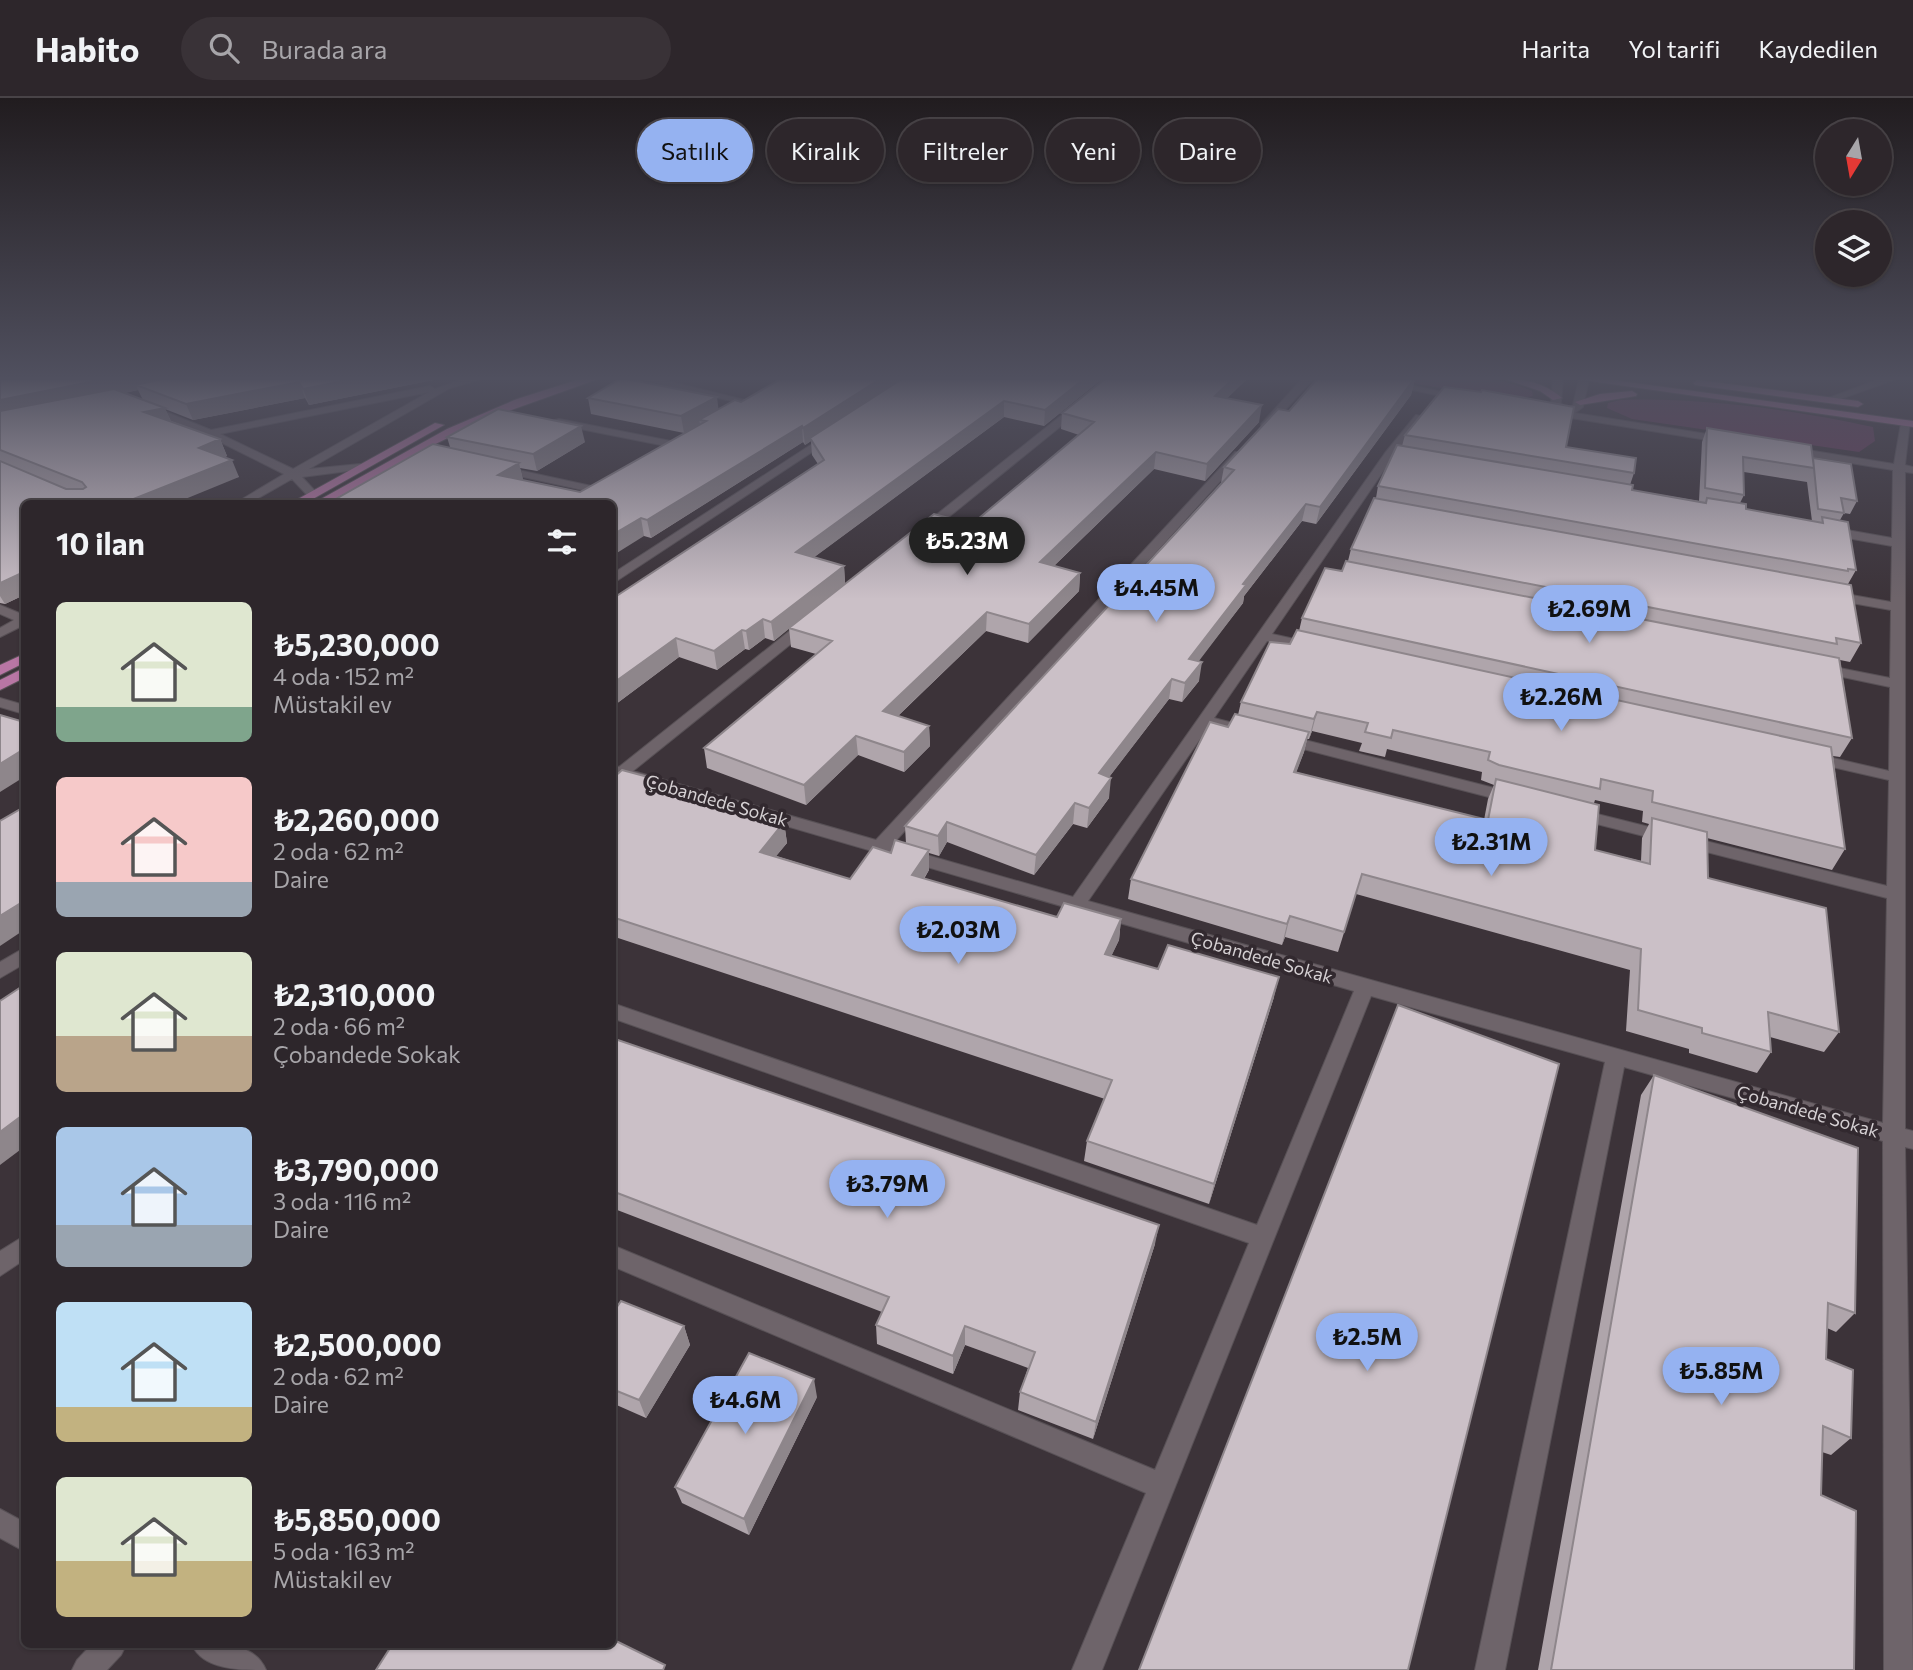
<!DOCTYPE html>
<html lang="tr">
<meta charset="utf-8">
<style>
body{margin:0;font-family:Commissioner,sans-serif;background:#393237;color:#f1f3f6;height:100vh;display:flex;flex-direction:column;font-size:26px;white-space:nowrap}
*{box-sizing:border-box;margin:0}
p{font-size:23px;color:#a7a5a9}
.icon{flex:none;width:38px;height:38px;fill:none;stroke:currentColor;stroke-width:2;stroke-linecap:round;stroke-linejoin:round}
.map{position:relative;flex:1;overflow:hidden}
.side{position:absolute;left:21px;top:402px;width:595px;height:1148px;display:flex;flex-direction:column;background:#2d262b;border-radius:10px;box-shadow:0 2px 5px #0004,0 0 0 2px #484347}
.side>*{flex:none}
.guide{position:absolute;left:637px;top:21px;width:665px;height:63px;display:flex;gap:14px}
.needle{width:46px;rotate:191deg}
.fabs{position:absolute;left:1815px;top:21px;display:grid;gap:14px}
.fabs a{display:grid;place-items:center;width:77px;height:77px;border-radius:50%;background:#2d262b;box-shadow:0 2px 5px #0004,0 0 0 2px #484347;font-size:35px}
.price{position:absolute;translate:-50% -60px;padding:0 16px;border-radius:24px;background:#95b2f1;color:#111;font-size:23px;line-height:46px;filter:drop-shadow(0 2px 4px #0008)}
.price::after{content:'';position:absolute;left:50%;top:42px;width:21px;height:16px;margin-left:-10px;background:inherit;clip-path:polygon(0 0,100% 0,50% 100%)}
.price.current{background:#222;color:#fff}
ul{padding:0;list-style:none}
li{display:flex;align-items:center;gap:21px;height:175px;padding:0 35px}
li span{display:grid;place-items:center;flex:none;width:196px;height:140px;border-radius:10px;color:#555}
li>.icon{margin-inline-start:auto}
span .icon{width:84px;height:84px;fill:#fffc;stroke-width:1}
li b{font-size:30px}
h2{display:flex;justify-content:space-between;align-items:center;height:84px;padding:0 35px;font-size:30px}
.pill{padding:0 24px;border-radius:32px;background:#2d262b;box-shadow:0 2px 5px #0004,0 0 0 2px #484347;font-size:24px;line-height:63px}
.pill.current{background:#95b2f1;color:#111}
header{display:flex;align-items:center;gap:42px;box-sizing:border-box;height:98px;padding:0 35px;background:#2d262b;border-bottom:2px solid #484347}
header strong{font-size:33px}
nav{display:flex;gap:38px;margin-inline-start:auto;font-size:24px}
.search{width:490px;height:63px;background:#393237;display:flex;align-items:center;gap:18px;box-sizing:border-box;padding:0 24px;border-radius:38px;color:#a7a5a9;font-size:26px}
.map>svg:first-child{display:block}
</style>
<header>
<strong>Habito</strong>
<div class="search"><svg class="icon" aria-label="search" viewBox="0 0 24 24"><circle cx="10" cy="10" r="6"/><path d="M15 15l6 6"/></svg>Burada ara</div>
<nav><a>Harita</a><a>Yol tarifi</a><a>Kaydedilen</a></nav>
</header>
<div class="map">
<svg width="1913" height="1572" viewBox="0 0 1913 1572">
<rect width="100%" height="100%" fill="#3c3339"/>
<path fill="#673a59" d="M 1388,281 C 1435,281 1489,273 1532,293 L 1533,298 L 1514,302 Z
M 1620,302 C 1699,299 1796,312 1873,329 L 1875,343 L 1859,354 L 1632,321 L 1607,310 L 1608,305 Z"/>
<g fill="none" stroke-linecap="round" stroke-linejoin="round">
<g stroke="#585156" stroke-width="2">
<path id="minor" d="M 463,281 L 482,281 L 450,290 L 309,371 L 360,366 L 366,369 L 364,371 L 302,379 L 316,394 L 316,398 L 308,398 L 292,381 L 248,406 L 234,406 L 284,376 L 206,337 L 142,310 L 151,308 L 211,332 L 430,288 L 435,291 ZM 429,294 L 293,371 L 220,336 Z
M 639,281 L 659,281 L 757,305 L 752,308 Z
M 1107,281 L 1119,281 L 929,435 L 921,435 L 921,429 Z
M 1302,281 L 1313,281 L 1269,330 L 1261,330 L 1261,326 Z
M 1360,281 L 1382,281 L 1465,299 L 1460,302 Z
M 1553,281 L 1563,281 L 1561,305 L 1566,311 L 1573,307 L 1579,281 L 1589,281 L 1583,309 L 1575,315 L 1726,339 L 1731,342 L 1726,345 L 1546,316 L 1546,312 L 1556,312 L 1551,305 Z
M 1880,281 L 1896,281 L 1832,304 L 1823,302 Z
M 1416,317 L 1425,319 L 1393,359 L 1272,536 L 1317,546 L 1319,549 L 1312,553 L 1267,543 L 1214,620 L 1256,631 L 1259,634 L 1251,639 L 1209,628 L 1088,803 L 1883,1025 L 1887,800 L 1577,721 L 1569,716 L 1577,711 L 1887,788 L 1889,682 L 1806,663 L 1803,660 L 1811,655 L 1889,673 L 1890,589 L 1819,574 L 1812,570 L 1819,566 L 1890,580 L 1891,512 L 1829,501 L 1822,497 L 1829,493 L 1891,504 L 1892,448 L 1830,437 L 1824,433 L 1830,429 L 1892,440 L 1893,372 L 1789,355 L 1784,352 L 1789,349 L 1894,366 L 1901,325 L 1910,323 L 1905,367 L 1913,369 L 1913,375 L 1905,374 L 1905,1031 L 1913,1033 L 1913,1051 L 1905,1049 L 1913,1572 L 1884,1572 L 1883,1043 L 1624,969 L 1505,1572 L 1475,1572 L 1605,964 L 1371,898 L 1102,1572 L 1072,1572 L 1146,1395 L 612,1168 L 612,1147 L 1155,1372 L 1249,1145 L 612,920 L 612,905 L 1257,1127 L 1354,893 L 624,681 L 612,683 L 612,667 L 619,669 L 802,523 L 812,523 L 812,529 L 633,673 L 876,742 L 1235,354 L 1243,354 L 1243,358 L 892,747 L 1073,799 L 1385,355 Z
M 559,321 L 676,344 L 681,347 L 676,350 L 555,326 L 555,322 Z
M 826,337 L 835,339 L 612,486 L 612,476 Z
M 500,368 L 596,389 L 602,392 L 596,395 L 496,373 L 494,371 Z
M 0,507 L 24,517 L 24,527 L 0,539 L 0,530 L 14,522 L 0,516 Z
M 0,600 L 24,607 L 24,616 L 0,609 Z
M 1285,637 L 1518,696 L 1520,700 L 1512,705 L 1280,645 L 1277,642 L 1280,639 Z
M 24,850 L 24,866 L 0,880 L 0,864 Z
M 24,1138 L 24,1162 L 0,1178 L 0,1153 Z
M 0,1411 L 24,1424 L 24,1453 L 0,1440 Z
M 91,1547 L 126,1547 L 121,1557 L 107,1572 L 72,1572 L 77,1562 Z
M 192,1547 C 219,1547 254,1543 266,1572 C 239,1572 204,1572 192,1547 Z"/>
</g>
<g stroke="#585156" stroke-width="2">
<path id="major" d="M 580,281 L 598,281 L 489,320 L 421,353 L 326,406 L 312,406 L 447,331 L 517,301 Z
M 1505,281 C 1526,281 1546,286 1562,300 L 1553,302 L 1540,293 Z
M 1576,281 L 1605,281 L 1913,323 L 1913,329 Z
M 1698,282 L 1858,303 L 1863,306 L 1858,309 L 1695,287 L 1693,285 Z
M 1632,293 L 1637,296 L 1636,298 L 1580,307 L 1575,304 L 1600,296 Z
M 435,325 L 444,327 L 304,406 L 289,406 Z
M 24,556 L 24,565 L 0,577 L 0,567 Z
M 24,570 L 24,580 L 0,592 L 0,582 Z"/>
</g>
<use href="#minor" fill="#6e646a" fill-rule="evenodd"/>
<use href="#major" fill="#b876a4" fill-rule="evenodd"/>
</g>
<path fill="#afa5ab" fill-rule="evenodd" d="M 0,281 L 438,281 L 309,307 L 305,300 L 193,322 L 165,311 L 171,323 L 220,341 L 227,358 L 225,359 L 239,379 L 24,406 L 24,497 L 5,506 L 0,505 ZM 138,292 L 143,302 L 125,295 Z
M 1102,281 L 1044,328 L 1004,319 L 814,459 L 844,468 L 845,486 L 972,426 L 1079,337 L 1061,331 L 1062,315 L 1105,281 L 1247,281 L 1227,300 L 1259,324 L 1205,383 L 1154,371 L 1054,468 L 1080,475 L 1079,493 L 1028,545 L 986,533 L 898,618 L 929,628 L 930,648 L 904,674 L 858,657 L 806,707 L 707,670 L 704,650 L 816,556 L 791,549 L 789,530 L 774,543 L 765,540 L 749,552 L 745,551 L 717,572 L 679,559 L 612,609 L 818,366 L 812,357 L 811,343 L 805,347 L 803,344 L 651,440 L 644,438 L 612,406 L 327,406 L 450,349 L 447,339 L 585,344 L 537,373 L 520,370 L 523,382 L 580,394 L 700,327 L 684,335 L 591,316 L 588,300 L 719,311 L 741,304 Z
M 1415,281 L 1411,297 L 1316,426 L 1302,423 L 1244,498 L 1243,505 L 1198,563 L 1199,583 L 1182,604 L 1169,601 L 1109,679 L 1109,700 L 1087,730 L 1073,726 L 1034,777 L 947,744 L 939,758 L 929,755 L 929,772 L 924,781 L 1057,819 L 1121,821 L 1119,842 L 1111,858 L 1158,871 L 1274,899 L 1209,1106 L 1084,1063 L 1087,1043 L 1105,1001 L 612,838 L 612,681 L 663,683 L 666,694 L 739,715 L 784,724 L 787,745 L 776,758 L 850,781 L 906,746 L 905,728 L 1221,385 L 1224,369 L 1289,313 Z
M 1707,330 L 1813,360 L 1857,403 L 1850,416 L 1844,415 L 1840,422 L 1856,472 L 1848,486 L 1861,545 L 1850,564 L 1840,562 L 1852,640 L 1840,659 L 1833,658 L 1845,751 L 1832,772 L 1707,740 L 1708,780 L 1839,934 L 1824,954 L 1770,939 L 1771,954 L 1757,975 L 1689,955 L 1689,951 L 1626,933 L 1630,872 L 1356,796 L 1338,854 L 1285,839 L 1282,847 L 1128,801 L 1131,781 L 1228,629 L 1238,617 L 1241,604 L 1290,546 L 1299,533 L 1302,520 L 1342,473 L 1348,463 L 1351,451 L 1376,400 L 1378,388 L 1402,348 L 1405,337 L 1566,349 L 1634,375 L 1630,387 L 1632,392 L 1699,403 L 1702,344 ZM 1744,374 L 1807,384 L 1812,423 L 1746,411 L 1740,405 L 1744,397 ZM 1312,633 L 1362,645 L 1359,653 L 1385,659 L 1387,651 L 1482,674 L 1481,682 L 1494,687 L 1488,701 L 1484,722 L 1296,674 L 1304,654 L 1307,641 L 1309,641 ZM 1595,702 L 1643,713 L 1642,724 L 1649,726 L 1642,740 L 1641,763 L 1595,752 L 1594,705 Z
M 612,940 L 1155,1146 L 1093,1341 L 1018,1312 L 1020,1294 L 1028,1270 L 965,1247 L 953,1276 L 877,1246 L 876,1227 L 882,1214 L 612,1110 Z
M 1654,977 L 1855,1215 L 1836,1234 L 1827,1230 L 1826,1261 L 1851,1340 L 1831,1357 L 1822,1354 L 1821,1397 L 1854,1572 L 1538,1572 L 1641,997 Z
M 612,1216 L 684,1228 L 690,1247 L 646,1320 L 612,1305 Z
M 817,1299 L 749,1437 L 682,1405 L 675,1389 Z"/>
<path fill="#8e868b" d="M 105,281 L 193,281 L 136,287 L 138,292 L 0,319 L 0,302 Z
M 354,281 L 438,281 L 309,307 L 303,291 Z
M 880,281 L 905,281 L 810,340 L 811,343 L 805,347 L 803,330 Z
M 1084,281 L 1102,281 L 1044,328 L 1045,312 Z
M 1233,281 L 1247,281 L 1213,314 L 1215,298 Z
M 1415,281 L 1411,297 L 1316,426 L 1320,409 Z
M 299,284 L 305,300 L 193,322 L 186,306 Z
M 717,299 L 719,315 L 699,322 L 700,326 L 684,335 L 681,318 Z
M 1004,303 L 1004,319 L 797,472 L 796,454 Z
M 1262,307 L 1259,324 L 1205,383 L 1207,366 Z
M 165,310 L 172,326 L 144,314 Z
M 581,328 L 585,344 L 537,373 L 533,356 Z
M 802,328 L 803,344 L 651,440 L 647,422 Z
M 220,341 L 227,358 L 206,367 L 199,350 Z
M 1156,354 L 1154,371 L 1039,482 L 1040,464 Z
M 232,362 L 239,379 L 173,406 L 121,406 Z
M 519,365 L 523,382 L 498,377 Z
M 460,401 L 461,406 L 453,406 Z
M 1306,406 L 1302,423 L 1244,498 L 1243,505 L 1186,580 L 1189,561 L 1243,486 Z
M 641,420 L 644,438 L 612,458 L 612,437 Z
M 844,468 L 845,486 L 774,543 L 771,524 Z
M 24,474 L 24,497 L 5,506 L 0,498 L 0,485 Z
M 1080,475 L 1079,493 L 1028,545 L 1029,526 Z
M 987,514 L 986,533 L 883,632 L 883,613 Z
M 763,521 L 765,540 L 749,552 L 746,533 Z
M 742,532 L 745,551 L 717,572 L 714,553 Z
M 676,540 L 679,559 L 612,609 L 612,586 Z
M 1202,564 L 1199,583 L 1182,604 L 1185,585 Z
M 1172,581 L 1169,601 L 1097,695 L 1099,675 Z
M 1317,614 L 1312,633 L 1309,641 L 1314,621 Z
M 929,628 L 930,648 L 904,674 L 904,654 Z
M 1309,634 L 1304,654 L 1289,694 L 1294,674 Z
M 856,638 L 858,657 L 806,707 L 804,687 Z
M 24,651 L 24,679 L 0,694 L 0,666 Z
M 1111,680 L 1109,700 L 1087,730 L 1089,710 Z
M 663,683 L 667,703 L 656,691 Z
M 1075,705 L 1073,726 L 1034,777 L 1036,757 Z
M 784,724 L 787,745 L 763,774 L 760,754 Z
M 947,724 L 947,744 L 939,758 L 938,738 Z
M 929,752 L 929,772 L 913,797 L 912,777 Z
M 24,803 L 24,832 L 0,848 L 0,818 Z
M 1290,818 L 1285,839 L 1282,847 L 1287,826 Z
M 1121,821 L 1119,842 L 1103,876 L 1105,856 Z
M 1279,879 L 1274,899 L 1209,1106 L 1214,1086 Z
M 24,1016 L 24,1049 L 0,1067 L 0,1034 Z
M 1159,1127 L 1155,1146 L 1093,1341 L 1096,1324 Z
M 684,1228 L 690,1247 L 646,1320 L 639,1302 Z
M 965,1228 L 965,1247 L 953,1276 L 953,1258 Z
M 814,1281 L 817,1299 L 749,1437 L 744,1421 Z"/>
<path fill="#cbc0c7" stroke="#8e868b" stroke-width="2" d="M 0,281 L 105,281 L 0,302 Z
M 161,281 L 354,281 L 303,291 L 299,284 L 186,306 L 136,287 Z
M 620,281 L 627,281 L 717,299 L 681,318 L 588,300 Z
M 781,281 L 880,281 L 803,330 L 802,328 L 647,422 L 641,420 L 612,437 L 612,406 L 481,406 L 460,401 L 453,406 L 327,406 L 433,346 L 519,365 L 498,377 L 580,394 L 706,323 L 699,322 L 735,302 L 741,304 Z
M 902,281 L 1084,281 L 1045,312 L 1004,303 L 796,454 L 844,468 L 771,524 L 763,521 L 746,533 L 742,532 L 714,553 L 676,540 L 612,586 L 612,501 L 824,362 L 810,340 Z
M 1105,281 L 1233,281 L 1215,298 L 1262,307 L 1207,366 L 1156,354 L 1040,464 L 1080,475 L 1029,526 L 987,514 L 883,613 L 929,628 L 904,654 L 856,638 L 804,687 L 704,650 L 832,543 L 789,530 L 934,416 L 972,426 L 1094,324 L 1062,315 Z
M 1317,281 L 1414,281 L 1320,409 L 1306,406 L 1243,486 L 1246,487 L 1189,561 L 1202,564 L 1185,585 L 1172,581 L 1099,675 L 1111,680 L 1089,710 L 1075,705 L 1036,757 L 947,724 L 938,738 L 905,728 L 1234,372 L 1224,369 L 1278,311 L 1289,313 Z
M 1444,289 L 1481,294 L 1482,292 L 1574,309 L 1566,349 L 1636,360 L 1634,375 L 1405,337 Z
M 114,291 L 165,310 L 144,314 L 220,341 L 199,350 L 232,362 L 121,406 L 24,406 L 24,474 L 0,485 L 0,363 L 66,391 L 83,391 L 86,389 L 82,384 L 0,352 L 0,313 Z
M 498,311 L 581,328 L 533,356 L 447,339 Z
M 1707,330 L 1811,347 L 1814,370 L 1743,359 L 1744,397 L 1705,390 Z
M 1397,347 L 1633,387 L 1632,392 L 1706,405 L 1707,400 L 1746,406 L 1746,411 L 1823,425 L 1822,419 L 1848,424 L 1856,472 L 1848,471 L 1848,473 L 1378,388 Z
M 1813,360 L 1851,366 L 1857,403 L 1841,400 L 1844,415 L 1818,411 Z
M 1374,400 L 1851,487 L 1861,545 L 1836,540 L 1837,546 L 1351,451 Z
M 1346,463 L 1839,560 L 1852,640 L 1302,520 L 1325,470 L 1342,473 Z
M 1297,532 L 1831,649 L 1845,751 L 1652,704 L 1653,693 L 1601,681 L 1600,691 L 1499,667 L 1488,662 L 1490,654 L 1393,632 L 1391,640 L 1365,634 L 1368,625 L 1317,614 L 1314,621 L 1241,604 L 1270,544 L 1290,546 Z
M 1235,616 L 1309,634 L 1294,674 L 1488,722 L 1496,681 L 1599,707 L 1595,752 L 1650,766 L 1652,720 L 1707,734 L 1708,780 L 1826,810 L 1839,934 L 1768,914 L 1771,954 L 1702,935 L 1702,930 L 1638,912 L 1641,851 L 1362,776 L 1344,834 L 1290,818 L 1287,826 L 1131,781 L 1210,624 L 1228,629 Z
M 0,617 L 24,624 L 24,651 L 0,666 Z
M 622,672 L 663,683 L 656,691 L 739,715 L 741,712 L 784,724 L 760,754 L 850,781 L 873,749 L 891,755 L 895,742 L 929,752 L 912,777 L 1057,819 L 1064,805 L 1121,821 L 1105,856 L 1158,871 L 1168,847 L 1279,879 L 1214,1086 L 1087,1043 L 1112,982 L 612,819 L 612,681 Z
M 24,709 L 24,803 L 0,818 L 0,723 Z
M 24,887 L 24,1016 L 0,1034 L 0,903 Z
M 1398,907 L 1559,966 L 1408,1572 L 1139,1572 Z
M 612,940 L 1159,1127 L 1096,1324 L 1020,1294 L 1035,1254 L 965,1228 L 953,1258 L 876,1227 L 889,1199 L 612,1093 Z
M 1654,977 L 1858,1050 L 1855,1215 L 1828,1205 L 1826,1261 L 1853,1272 L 1851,1340 L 1823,1328 L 1821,1397 L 1856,1413 L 1854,1572 L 1551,1572 Z
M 621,1203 L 684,1228 L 639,1302 L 612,1291 L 612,1216 Z
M 749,1255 L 814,1281 L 744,1421 L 675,1389 Z
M 612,1541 L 665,1567 L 663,1572 L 376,1572 L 392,1547 L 612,1547 Z"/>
<linearGradient id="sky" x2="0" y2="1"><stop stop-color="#211c1f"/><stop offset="0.56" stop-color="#50505f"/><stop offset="1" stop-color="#50505f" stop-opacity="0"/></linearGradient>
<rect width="1913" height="501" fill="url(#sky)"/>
<g text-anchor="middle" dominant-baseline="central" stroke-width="7" stroke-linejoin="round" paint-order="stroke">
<g font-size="18" fill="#d5d0d3" stroke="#32292f">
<text transform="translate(717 702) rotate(16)">Çobandede Sokak</text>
<text transform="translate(1262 859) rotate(16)">Çobandede Sokak</text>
<text transform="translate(1808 1013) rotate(16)">Çobandede Sokak</text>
</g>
</g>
</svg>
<div class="fabs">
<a><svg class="needle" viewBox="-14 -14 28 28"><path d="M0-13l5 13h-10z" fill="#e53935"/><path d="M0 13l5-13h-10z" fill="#a7a5a9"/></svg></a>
<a><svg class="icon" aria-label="layers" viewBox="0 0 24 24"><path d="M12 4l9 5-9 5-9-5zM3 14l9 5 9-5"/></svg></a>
</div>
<b class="price current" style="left:967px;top:479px">₺5.23M</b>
<b class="price" style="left:1156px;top:526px">₺4.45M</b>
<b class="price" style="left:1589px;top:547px">₺2.69M</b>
<b class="price" style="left:1561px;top:635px">₺2.26M</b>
<b class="price" style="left:1491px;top:780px">₺2.31M</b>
<b class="price" style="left:958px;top:868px">₺2.03M</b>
<b class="price" style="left:887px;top:1122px">₺3.79M</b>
<b class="price" style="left:1367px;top:1275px">₺2.5M</b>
<b class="price" style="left:1721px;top:1309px">₺5.85M</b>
<b class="price" style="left:745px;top:1338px">₺4.6M</b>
<div class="guide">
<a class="pill current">Satılık</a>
<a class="pill">Kiralık</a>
<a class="pill">Filtreler</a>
<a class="pill">Yeni</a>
<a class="pill">Daire</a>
</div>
<section class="side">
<h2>10 ilan<svg class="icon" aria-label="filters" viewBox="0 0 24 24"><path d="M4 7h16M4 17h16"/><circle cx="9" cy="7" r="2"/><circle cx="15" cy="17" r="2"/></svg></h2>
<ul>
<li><span style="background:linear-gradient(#dfe7d0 75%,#7fa58c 0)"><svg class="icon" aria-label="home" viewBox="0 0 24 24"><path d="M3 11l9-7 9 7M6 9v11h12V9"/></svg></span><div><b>₺5,230,000</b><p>4 oda · 152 m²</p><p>Müstakil ev</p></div></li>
<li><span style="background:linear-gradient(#f6c9c9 75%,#9aa5b1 0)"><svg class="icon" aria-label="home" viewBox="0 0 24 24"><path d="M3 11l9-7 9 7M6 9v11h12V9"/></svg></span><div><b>₺2,260,000</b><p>2 oda · 62 m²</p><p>Daire</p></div></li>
<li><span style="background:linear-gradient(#dfe7d0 60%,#b9a48a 0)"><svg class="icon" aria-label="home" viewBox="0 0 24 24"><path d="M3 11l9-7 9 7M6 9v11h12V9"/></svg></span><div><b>₺2,310,000</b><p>2 oda · 66 m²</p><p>Çobandede Sokak</p></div></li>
<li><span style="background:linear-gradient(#a9c7e8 70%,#9aa5b1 0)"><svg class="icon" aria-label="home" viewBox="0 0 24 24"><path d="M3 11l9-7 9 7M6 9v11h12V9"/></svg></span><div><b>₺3,790,000</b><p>3 oda · 116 m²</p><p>Daire</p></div></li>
<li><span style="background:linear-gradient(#bfe0f5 75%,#c2b280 0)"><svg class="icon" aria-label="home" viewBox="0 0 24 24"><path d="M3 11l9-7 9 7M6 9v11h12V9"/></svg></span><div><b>₺2,500,000</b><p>2 oda · 62 m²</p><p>Daire</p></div></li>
<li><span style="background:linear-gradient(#dfe7d0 60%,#c2b280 0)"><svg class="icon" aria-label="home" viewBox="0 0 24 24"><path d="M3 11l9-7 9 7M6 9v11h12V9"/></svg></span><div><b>₺5,850,000</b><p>5 oda · 163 m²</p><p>Müstakil ev</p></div></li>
</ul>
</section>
</div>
